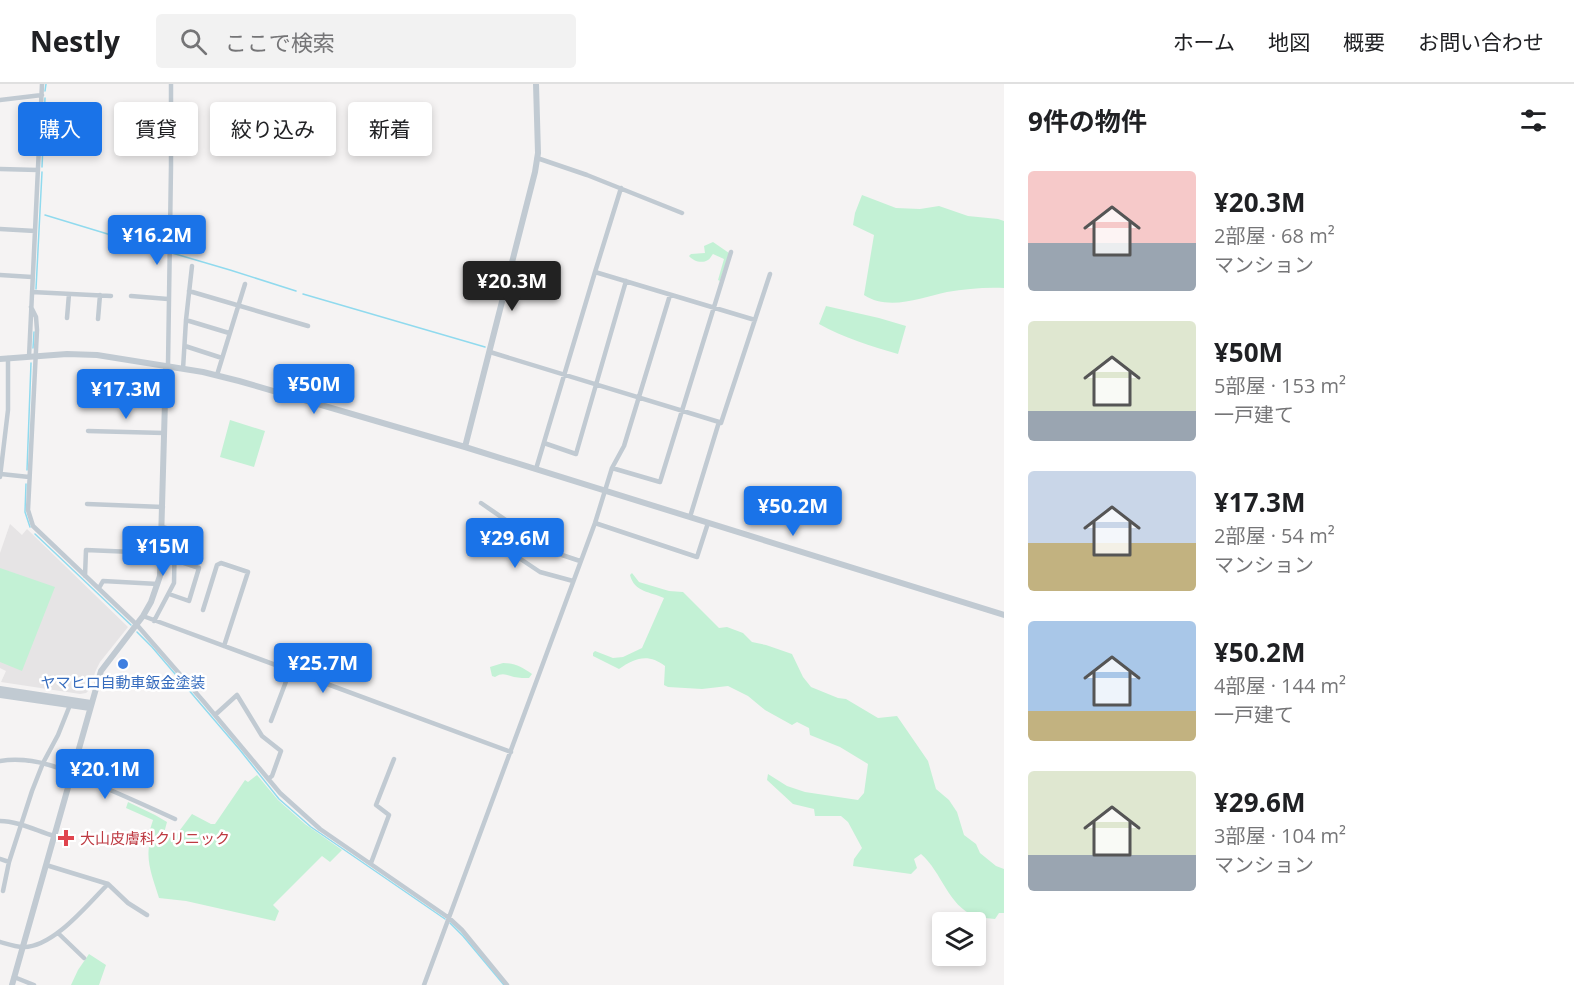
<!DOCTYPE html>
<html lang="ja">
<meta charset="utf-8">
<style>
body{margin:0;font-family:"Open Sans","Noto Sans JP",sans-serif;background:#f2f2f2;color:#202124;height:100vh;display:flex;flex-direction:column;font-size:22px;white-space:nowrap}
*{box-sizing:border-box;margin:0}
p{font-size:20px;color:#757577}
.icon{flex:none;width:33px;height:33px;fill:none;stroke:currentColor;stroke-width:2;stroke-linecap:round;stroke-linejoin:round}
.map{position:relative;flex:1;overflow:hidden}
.drawer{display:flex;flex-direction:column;background:#fff;width:570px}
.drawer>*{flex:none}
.banner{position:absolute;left:18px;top:18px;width:570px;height:54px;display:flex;gap:12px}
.tools{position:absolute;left:932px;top:828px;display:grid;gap:12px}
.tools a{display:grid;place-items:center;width:54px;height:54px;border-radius:6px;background:#fff;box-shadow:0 3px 9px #0003;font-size:30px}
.price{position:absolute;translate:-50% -51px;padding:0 14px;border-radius:6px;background:#1a73e8;color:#fff;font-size:20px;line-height:39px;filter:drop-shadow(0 2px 3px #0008)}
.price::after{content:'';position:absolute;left:50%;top:36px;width:18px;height:14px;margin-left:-9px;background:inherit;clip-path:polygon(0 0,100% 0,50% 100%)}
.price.current{background:#222;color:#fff}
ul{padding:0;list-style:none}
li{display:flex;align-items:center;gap:18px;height:150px;padding:0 24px}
li span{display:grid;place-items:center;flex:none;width:168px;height:120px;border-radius:6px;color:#555}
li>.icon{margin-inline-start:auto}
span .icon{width:72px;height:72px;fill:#fffc;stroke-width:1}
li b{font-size:26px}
h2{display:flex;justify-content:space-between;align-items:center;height:72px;padding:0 24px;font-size:26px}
.tag{padding:0 21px;border-radius:6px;background:#fff;box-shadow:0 3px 9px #0003;font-size:21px;line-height:54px}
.tag.current{background:#1a73e8;color:#fff}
header{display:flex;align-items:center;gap:36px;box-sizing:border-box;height:84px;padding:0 30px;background:#fff;border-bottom:2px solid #e0e0e0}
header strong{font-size:28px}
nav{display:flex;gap:33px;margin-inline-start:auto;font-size:21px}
.search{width:420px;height:54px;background:#f2f2f2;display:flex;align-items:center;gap:15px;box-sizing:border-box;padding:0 21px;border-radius:6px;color:#757577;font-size:22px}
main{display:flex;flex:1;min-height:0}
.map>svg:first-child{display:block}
</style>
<header>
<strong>Nestly</strong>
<div class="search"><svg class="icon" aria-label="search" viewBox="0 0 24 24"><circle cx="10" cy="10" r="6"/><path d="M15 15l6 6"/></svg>ここで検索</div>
<nav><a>ホーム</a><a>地図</a><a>概要</a><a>お問い合わせ</a></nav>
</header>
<main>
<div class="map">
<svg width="1004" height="901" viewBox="0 0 1004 901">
<rect width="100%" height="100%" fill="#f5f3f3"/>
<path fill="#e6e4e5" d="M 10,440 L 22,451 L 27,445 L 128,543 L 100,578 L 96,586 L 89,606 L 86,609 L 80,610 L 1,598 L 6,587 L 0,584 L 0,469 Z"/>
<path fill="#c3f1d5" d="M 862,111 L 896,124 L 920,125 L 939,122 L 968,132 L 998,135 L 1004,137 L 1004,204 C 985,203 966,205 947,208 C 921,214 888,227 864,211 L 874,151 L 853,141 L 855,129 Z
M 713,158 L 729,169 L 720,197 L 718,196 L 724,175 L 713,170 C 711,172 710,175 708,176 C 702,180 693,177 689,172 L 691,170 L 705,169 L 704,162 Z
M 826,222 L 879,234 L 906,242 L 898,270 C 871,262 844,254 819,240 Z
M 230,336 L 265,347 L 254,383 L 220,373 Z
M 0,484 L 55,503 L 22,587 L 0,578 Z
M 632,489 L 639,498 L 669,507 L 683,508 L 719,544 L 727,543 L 743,549 L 752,558 L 766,561 L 792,570 L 803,593 L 811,603 L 838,614 L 846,615 L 878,634 L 897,632 L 928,677 L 936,705 L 949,716 L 957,728 L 964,751 L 976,760 L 980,769 L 996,782 L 1004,785 L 1004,829 L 999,829 L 995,835 C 989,834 981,834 975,832 C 948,822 942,788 921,770 L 914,775 L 917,784 L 911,790 L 853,782 L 854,775 L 862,764 L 848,738 L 841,732 L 815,732 L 814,725 L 793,720 L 767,696 L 768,690 L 787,702 L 805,708 L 858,716 L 864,709 L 868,680 L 840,663 L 810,651 L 809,644 L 797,638 L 792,641 L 765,626 L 748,612 L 728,602 L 702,605 L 668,603 L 664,601 L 665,582 C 648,569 635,574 619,585 L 593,572 L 593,569 L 595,567 L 613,574 L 623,573 L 642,564 L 664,514 C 651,508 634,508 630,491 Z
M 503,579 C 515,579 522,583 532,590 L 529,594 C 525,594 519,594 514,593 C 506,591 503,588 495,593 L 492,592 L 490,583 Z
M 257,691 L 278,716 L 305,740 L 342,766 L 330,778 L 322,772 L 273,821 L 279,827 L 275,837 L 186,817 L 159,814 C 153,794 144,775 151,754 L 148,752 L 153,736 L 126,724 L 128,718 L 155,731 L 167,738 L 164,749 L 169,753 L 174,754 L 192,730 L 211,740 L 215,740 L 245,696 L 248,698 Z
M 89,870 L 106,881 L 99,901 L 71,901 L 78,886 Z"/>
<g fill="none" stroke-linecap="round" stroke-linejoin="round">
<path stroke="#90daee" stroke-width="1.5" d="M 45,7 L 46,0
M 42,83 L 45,14
M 45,131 L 167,168
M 172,169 L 230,186 L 296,207
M 36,205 L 42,88
M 303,210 L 485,263
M 33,264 L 34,248
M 27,386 L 31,279
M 26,400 L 25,428 L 30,443
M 35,450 L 131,541
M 137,548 L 152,563 L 240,666 L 279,715 L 311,743 L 445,835
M 450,839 L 463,852 L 504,901"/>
<path stroke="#c1cad2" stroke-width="4.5" d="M 0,16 L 42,11
M 537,74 L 587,91 L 682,129
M 0,85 L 38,86
M 0,145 L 35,147
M 595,188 L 621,104
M 0,191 L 32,193
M 189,207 L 308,242
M 32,208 L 111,212
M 131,212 L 168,215
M 31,223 L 36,233 L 37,246 L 28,426 L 33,442 L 137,541 L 204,618 L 280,709 L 320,745 L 449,834 L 462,846 L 507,901
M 67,234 L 69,210
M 98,235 L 100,211
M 186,236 L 229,249
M 185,262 L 222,274
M 490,268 L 719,338
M 29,273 L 42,0
M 168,282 L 171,82 L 171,0
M 183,285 L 186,236 L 192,182
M 217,291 L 245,200
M 86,314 L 164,317
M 88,347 L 164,349
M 544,359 L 576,370 L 626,197
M 612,384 L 624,362 L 670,211
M 536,385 L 595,188 L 755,236
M 1,390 L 29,393
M 0,393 L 8,326 L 8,274
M 481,419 L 545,463 L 553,468 L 580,477
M 87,420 L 163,423
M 690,433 L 719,338 L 721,339 L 770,190
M 595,439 L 697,473 L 708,439
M 471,442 L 540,488 L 573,497
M 85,492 L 86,466 L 133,468
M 99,504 L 103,497 L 158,500
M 169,510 L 189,517 L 199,484 L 175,476
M 203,526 L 217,481 L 221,479 L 248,488 L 224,562
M 143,532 L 511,668
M 154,537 L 174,499 L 175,452 L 173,446 L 162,443
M 215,631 L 237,611 L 262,652 L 281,667 L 272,692 L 268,695
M 271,637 L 290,587
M 0,677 C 37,671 70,688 103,703 C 127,713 151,724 175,735
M 0,737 C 18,737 37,747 54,752
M 0,775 L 9,778
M 371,779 L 389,731 L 376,721 L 394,675
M 46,781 L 108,800 L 128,819 L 147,831
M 3,807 L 9,778 L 32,707 L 43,679 L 58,651 L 70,621
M 58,849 L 84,874
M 0,858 C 7,860 16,863 23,863 C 53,864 88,820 108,800
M 14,893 L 34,901
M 424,901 L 595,439 L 612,384 L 660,398 L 731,168"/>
<path stroke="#c1cad2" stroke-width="6" d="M 0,275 L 67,270 L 97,271 L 203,288 L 239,297 L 465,363 L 1004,531
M 465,363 L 535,88 L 538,69 L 536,0
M 0,605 L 91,619
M 0,611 L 90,624
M 12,901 L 101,587 L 143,532 L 151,518 L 160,492 L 166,282"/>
</g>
<circle fill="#3f7fe0" stroke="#fff" stroke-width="2" cx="123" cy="580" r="6"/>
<path fill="#e0444e" stroke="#fff" stroke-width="2" d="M63 745h6v6h6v6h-6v6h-6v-6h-6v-6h6z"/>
<g text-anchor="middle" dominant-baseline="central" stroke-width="5" stroke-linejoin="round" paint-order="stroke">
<g font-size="15" fill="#366cbe" stroke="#fff">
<text x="123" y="598">ヤマヒロ自動車鈑金塗装</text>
</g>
<g font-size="15" fill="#be3a42" stroke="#fff" text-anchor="start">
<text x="80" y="754">大山皮膚科クリニック</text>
</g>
</g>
</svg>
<div class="tools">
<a><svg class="icon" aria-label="layers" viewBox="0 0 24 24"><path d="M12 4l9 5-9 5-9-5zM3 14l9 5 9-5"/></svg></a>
</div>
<b class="price" style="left:157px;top:182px">¥16.2M</b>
<b class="price current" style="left:512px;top:228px">¥20.3M</b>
<b class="price" style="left:314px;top:331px">¥50M</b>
<b class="price" style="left:126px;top:336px">¥17.3M</b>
<b class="price" style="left:793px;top:453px">¥50.2M</b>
<b class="price" style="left:515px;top:485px">¥29.6M</b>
<b class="price" style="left:163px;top:493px">¥15M</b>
<b class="price" style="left:323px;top:610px">¥25.7M</b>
<b class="price" style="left:105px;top:716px">¥20.1M</b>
<div class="banner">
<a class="tag current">購入</a>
<a class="tag">賃貸</a>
<a class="tag">絞り込み</a>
<a class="tag">新着</a>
</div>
</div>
<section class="drawer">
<h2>9件の物件<svg class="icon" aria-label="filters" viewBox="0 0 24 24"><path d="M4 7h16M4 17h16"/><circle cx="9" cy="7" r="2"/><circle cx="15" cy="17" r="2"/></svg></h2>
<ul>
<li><span style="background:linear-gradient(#f6c9c9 60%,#9aa5b1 0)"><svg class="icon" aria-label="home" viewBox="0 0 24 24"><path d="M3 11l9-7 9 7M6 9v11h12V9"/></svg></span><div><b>¥20.3M</b><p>2部屋 · 68 m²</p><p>マンション</p></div></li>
<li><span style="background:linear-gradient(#dfe7d0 75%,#9aa5b1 0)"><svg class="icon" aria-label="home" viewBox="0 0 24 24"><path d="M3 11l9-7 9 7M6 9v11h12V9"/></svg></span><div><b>¥50M</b><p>5部屋 · 153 m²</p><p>一戸建て</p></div></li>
<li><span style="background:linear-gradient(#c9d6e8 60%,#c2b280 0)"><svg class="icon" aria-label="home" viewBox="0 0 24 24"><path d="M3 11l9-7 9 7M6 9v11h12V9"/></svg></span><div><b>¥17.3M</b><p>2部屋 · 54 m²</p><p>マンション</p></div></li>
<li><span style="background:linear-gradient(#a9c7e8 75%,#c2b280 0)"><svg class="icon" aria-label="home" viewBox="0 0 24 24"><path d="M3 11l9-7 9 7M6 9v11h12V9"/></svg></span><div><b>¥50.2M</b><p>4部屋 · 144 m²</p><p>一戸建て</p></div></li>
<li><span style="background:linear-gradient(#dfe7d0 70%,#9aa5b1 0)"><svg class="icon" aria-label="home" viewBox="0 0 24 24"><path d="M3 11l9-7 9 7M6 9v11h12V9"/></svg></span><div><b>¥29.6M</b><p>3部屋 · 104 m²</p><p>マンション</p></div></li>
</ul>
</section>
</main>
